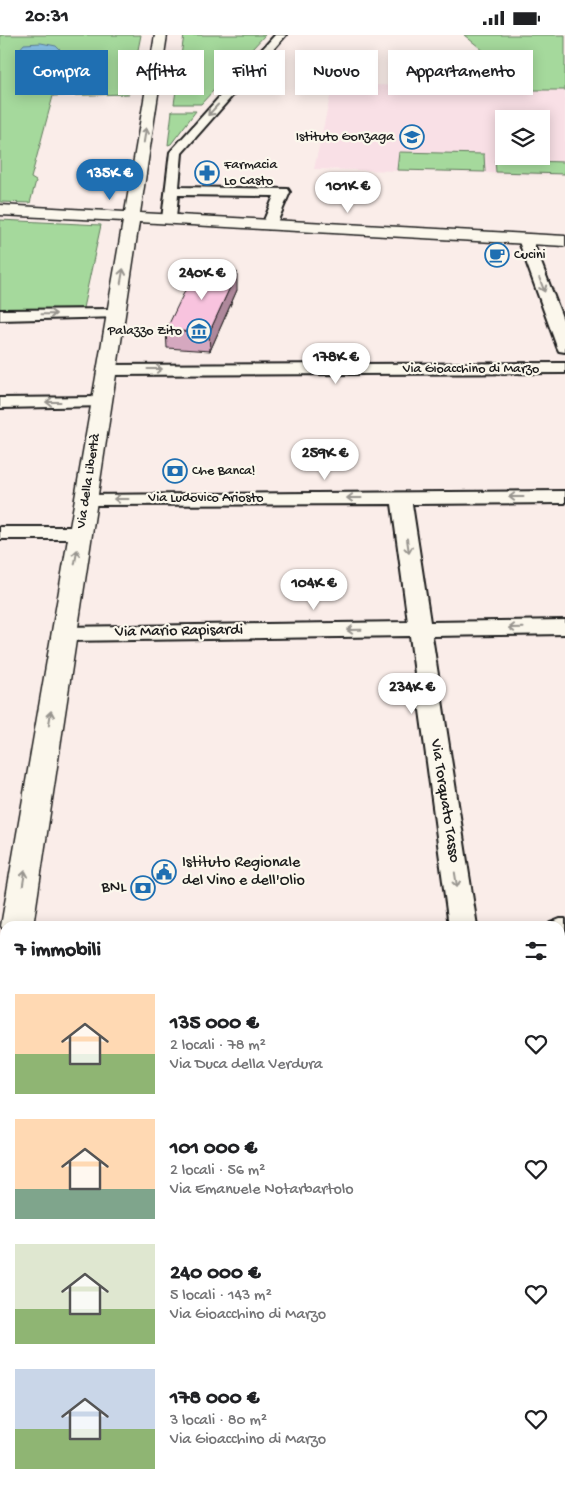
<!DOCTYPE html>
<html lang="it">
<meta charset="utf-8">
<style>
body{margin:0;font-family:"Gochi Hand",sans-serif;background:#f2f2f2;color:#202124;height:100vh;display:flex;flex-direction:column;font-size:19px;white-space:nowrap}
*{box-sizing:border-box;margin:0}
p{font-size:16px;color:#757577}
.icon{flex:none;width:28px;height:28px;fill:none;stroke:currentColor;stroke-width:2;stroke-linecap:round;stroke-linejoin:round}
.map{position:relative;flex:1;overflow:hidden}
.side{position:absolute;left:0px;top:886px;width:565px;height:571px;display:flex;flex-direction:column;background:#fff;border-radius:15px 15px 0 0;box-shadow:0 2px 12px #0003}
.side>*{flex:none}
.hud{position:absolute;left:15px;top:15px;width:535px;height:45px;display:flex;gap:10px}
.tools{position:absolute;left:495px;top:75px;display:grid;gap:10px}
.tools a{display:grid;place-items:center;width:55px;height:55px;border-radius:0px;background:#fff;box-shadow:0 2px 12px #0003;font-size:25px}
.price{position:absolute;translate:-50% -42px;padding:0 11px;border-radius:18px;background:#fff;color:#222;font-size:16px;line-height:32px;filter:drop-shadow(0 1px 2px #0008)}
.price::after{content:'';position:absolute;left:50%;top:30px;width:15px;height:11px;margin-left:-8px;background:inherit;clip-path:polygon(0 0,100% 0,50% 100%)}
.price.active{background:#1f6fb2;color:#fff}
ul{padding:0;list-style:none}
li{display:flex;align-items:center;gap:15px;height:125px;padding:0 15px}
li span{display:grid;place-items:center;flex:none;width:140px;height:100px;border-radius:0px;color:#555}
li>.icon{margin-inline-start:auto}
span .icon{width:60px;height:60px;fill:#fffc;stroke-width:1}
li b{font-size:21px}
h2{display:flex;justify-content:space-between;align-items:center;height:60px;padding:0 15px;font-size:21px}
.chip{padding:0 18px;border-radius:0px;background:#fff;box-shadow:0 2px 12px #0003;font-size:18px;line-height:45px}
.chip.active{background:#1f6fb2;color:#fff}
.status{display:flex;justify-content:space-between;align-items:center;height:35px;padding:0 25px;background:#fff;direction:ltr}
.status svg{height:14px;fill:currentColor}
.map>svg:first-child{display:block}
</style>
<div class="status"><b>20:31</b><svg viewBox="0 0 49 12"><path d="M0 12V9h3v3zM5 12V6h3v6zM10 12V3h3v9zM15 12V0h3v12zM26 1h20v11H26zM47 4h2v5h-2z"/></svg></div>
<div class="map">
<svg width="565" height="1457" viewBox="0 0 565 1457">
<rect width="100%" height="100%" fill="#faede9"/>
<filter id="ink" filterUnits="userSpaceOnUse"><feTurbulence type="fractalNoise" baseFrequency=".02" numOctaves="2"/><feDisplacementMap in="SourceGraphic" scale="10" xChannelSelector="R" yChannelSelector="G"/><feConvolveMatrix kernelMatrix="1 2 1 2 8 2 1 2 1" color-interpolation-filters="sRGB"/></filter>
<g filter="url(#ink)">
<path fill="#f9e0e6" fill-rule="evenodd" d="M 333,49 L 565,55 L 565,140 L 314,134 ZM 504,84 L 541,84 L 541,121 L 504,121 Z"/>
<path fill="#a5d99c" stroke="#607a5c" d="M 0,0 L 141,0 L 129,59 L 53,61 L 31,143 L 36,146 L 30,168 L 0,167 Z
M 184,0 L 265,0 L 201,69 L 174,69 Z
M 464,0 L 565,0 L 565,55 L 506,55 L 503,18 L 484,16 Z
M 172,76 L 196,76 L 171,109 L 168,110 Z
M 399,117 L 484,119 L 485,137 L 397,135 Z
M 495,125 L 565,127 L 565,139 L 496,137 Z
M 0,185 L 101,190 L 83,273 L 0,274 Z
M 11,1452 L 512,1452 L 513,1457 L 11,1457 Z"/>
<path fill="#88c0e7" stroke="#5d7e96" d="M 41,8 L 56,11 L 61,16 L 34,18 L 18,16 L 24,9 Z"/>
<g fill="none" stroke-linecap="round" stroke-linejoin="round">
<g stroke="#1c1c1c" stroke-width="4">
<path id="minor" d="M 275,0 L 286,0 L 182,118 L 179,152 L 288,154 L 290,157 L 276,190 L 269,194 L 262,190 L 274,161 L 178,160 L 176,184 L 174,187 L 164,187 L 162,184 L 170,117 Z
M 525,200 L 532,204 L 565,290 L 565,317 L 559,316 L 557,312 L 518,204 Z
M 115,274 L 123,279 L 121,282 L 0,285 L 0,275 Z
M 565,328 L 565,338 L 107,340 L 101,339 L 98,335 L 101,331 L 107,330 Z
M 101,362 L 107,363 L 110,367 L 107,371 L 0,373 L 0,363 Z
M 565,456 L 565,468 L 412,469 L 430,587 L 565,585 L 565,599 L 432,601 L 477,891 L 449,891 L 410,601 L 63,606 L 55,604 L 52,599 L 55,594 L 63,592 L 408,587 L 392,469 L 86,470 L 79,468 L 76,464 L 79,460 Z
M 0,492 L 80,492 L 87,494 L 90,498 L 87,502 L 80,504 L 0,504 Z
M 560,884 L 565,884 L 565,906 L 560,906 L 560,891 L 548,891 L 550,888 Z
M 560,1435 L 565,1437 L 565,1457 L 535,1457 L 534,1452 L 560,1452 Z"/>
</g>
<g stroke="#1c1c1c" stroke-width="3">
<path id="tertiary" d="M 155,0 L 167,0 L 140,178 L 565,201 L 565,211 L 139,187 L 33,891 L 5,891 L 5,897 L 1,891 L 123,186 L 0,180 L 0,170 L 125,177 Z
M 5,951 L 5,1006 L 0,1007 L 0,953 Z"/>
</g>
<use href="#minor" fill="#fbf7ec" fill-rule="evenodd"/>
<use href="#tertiary" fill="#fbf7ec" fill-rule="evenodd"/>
</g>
<path fill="#d5a8bf" stroke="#1c1c1c" d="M 237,255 L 210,316 L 167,313 L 166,295 Z"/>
<path fill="#ae889b" stroke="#1c1c1c" d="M 237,237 L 237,255 L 210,316 L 209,298 Z"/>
<path fill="#f8c3de" stroke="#1c1c1c" d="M 195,235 L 237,237 L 209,298 L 166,295 Z
M 165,1452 L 316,1452 L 316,1457 L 165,1457 Z"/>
<defs><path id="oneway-shaft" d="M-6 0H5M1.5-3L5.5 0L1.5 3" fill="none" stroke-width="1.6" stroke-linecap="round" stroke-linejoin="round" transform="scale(1.25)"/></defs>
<g stroke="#97948e">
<use href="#oneway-shaft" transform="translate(213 75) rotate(133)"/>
<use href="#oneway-shaft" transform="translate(145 100) rotate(-81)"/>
<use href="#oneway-shaft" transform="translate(122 241) rotate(-80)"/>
<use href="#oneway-shaft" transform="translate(542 250) rotate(69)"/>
<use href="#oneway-shaft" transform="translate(49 279) rotate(-1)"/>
<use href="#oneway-shaft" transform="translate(155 334)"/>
<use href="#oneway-shaft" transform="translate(53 367) rotate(180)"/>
<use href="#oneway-shaft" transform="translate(516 462) rotate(180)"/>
<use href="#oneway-shaft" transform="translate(354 463) rotate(180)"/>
<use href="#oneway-shaft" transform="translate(121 464) rotate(180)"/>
<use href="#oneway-shaft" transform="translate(408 511) rotate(82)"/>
<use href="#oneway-shaft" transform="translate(76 522) rotate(-80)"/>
<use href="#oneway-shaft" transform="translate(516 593) rotate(179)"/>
<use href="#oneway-shaft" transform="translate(354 595) rotate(179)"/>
<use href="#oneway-shaft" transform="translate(50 683) rotate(-81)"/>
<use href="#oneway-shaft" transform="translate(24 843) rotate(-81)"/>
<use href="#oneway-shaft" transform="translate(456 845) rotate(81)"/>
</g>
</g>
<defs>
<g id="school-ring" transform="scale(1.25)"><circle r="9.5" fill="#fbf7ec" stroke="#1f6fb2" stroke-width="1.5"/><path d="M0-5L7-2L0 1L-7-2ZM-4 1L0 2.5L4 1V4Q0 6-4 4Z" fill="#1f6fb2"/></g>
<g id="pharmacy-ring" transform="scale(1.25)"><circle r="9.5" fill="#fbf7ec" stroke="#1f6fb2" stroke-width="1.5"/><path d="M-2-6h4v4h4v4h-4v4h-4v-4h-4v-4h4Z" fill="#1f6fb2"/></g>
<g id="cafe-ring" transform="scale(1.25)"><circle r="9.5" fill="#fbf7ec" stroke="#1f6fb2" stroke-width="1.5"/><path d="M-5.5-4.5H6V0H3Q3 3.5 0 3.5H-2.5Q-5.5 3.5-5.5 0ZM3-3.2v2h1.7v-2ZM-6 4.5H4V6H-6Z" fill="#1f6fb2"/></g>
<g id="museum-ring" transform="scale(1.25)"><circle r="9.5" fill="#fbf7ec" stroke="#1f6fb2" stroke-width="1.5"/><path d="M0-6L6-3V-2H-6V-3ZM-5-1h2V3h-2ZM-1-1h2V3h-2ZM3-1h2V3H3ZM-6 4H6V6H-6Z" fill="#1f6fb2"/></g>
<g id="bank-ring" transform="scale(1.25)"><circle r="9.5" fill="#fbf7ec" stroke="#1f6fb2" stroke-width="1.5"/><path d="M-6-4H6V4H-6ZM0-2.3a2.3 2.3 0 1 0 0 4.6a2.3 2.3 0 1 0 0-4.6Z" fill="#1f6fb2"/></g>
<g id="civic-ring" transform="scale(1.25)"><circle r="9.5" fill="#fbf7ec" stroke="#1f6fb2" stroke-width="1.5"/><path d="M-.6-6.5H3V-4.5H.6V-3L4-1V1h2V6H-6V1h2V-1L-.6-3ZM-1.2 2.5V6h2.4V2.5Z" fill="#1f6fb2"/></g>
</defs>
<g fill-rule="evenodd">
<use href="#school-ring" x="412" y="102"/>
<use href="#pharmacy-ring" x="207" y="138"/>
<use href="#cafe-ring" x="497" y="220"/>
<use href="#museum-ring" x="199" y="296"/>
<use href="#bank-ring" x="175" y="436"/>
<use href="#civic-ring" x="164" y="837"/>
<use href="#bank-ring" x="143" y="853"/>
</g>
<g text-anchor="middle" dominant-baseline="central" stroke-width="4.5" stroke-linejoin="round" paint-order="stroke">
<g font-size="14" fill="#1c1c1c" stroke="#fbf7ec" text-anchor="start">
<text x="394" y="102" text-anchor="end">Istituto Gonzaga</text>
<text x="224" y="130">Farmacia<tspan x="224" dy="16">Lo Casto</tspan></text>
<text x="514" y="220">Cucini</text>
<text x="182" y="296" text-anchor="end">Palazzo Zito</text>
<text x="192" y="436">Che Banca!</text>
</g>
<g font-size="14" fill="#1c1c1c" stroke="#fbf7ec">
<text x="471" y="334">Via Gioacchino di Marzo</text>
<text transform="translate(89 446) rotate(-81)">Via della Libertà</text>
<text x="206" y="463">Via Ludovico Ariosto</text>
</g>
<g font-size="16" fill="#1c1c1c" stroke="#fbf7ec">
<text transform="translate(179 597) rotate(-1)">Via Mario Rapisardi</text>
<text transform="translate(444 766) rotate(81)">Via Torquato Tasso</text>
</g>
<g font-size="16" fill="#1c1c1c" stroke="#fbf7ec" text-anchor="start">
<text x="182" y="828">Istituto Regionale<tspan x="182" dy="18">del Vino e dell'Olio</tspan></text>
<text x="126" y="853" text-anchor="end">BNL</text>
</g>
</g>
</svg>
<div class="tools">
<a><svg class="icon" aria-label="layers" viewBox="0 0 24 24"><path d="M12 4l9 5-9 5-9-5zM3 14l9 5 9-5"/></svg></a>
</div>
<b class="price active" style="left:110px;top:166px">135K €</b>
<b class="price" style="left:348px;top:179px">101K €</b>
<b class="price" style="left:202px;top:266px">240K €</b>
<b class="price" style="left:336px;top:350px">178K €</b>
<b class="price" style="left:325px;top:446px">259K €</b>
<b class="price" style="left:314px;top:576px">104K €</b>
<b class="price" style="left:412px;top:680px">234K €</b>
<div class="hud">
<a class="chip active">Compra</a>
<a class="chip">Affitta</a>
<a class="chip">Filtri</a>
<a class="chip">Nuovo</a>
<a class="chip">Appartamento</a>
</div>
<section class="side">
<h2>7 immobili<svg class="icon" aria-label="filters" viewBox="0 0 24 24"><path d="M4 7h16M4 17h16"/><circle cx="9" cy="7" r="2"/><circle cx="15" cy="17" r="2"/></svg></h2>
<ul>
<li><span style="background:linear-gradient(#ffd9b3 60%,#8fb573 0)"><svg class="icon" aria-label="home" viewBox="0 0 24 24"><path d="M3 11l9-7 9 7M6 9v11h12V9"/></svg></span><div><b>135 000 €</b><p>2 locali · 78 m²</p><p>Via Duca della Verdura</p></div><svg class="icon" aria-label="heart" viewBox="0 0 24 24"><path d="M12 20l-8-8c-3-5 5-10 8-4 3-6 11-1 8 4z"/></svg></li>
<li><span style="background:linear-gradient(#ffd9b3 70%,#7fa58c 0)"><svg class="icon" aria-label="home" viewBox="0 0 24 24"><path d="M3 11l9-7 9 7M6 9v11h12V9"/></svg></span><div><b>101 000 €</b><p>2 locali · 56 m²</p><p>Via Emanuele Notarbartolo</p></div><svg class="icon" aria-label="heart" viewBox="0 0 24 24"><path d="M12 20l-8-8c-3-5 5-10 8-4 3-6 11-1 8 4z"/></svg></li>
<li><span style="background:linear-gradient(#dfe7d0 65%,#8fb573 0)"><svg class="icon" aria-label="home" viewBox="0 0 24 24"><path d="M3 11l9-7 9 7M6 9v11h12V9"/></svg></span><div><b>240 000 €</b><p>5 locali · 143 m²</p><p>Via Gioacchino di Marzo</p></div><svg class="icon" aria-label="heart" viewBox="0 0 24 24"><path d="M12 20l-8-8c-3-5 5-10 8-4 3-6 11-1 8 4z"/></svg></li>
<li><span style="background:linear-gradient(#c9d6e8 60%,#8fb573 0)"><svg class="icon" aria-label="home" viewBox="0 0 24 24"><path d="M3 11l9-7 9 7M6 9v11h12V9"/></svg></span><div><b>178 000 €</b><p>3 locali · 80 m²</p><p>Via Gioacchino di Marzo</p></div><svg class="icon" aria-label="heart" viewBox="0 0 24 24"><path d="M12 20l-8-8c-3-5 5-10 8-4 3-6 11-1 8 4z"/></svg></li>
</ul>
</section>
</div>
